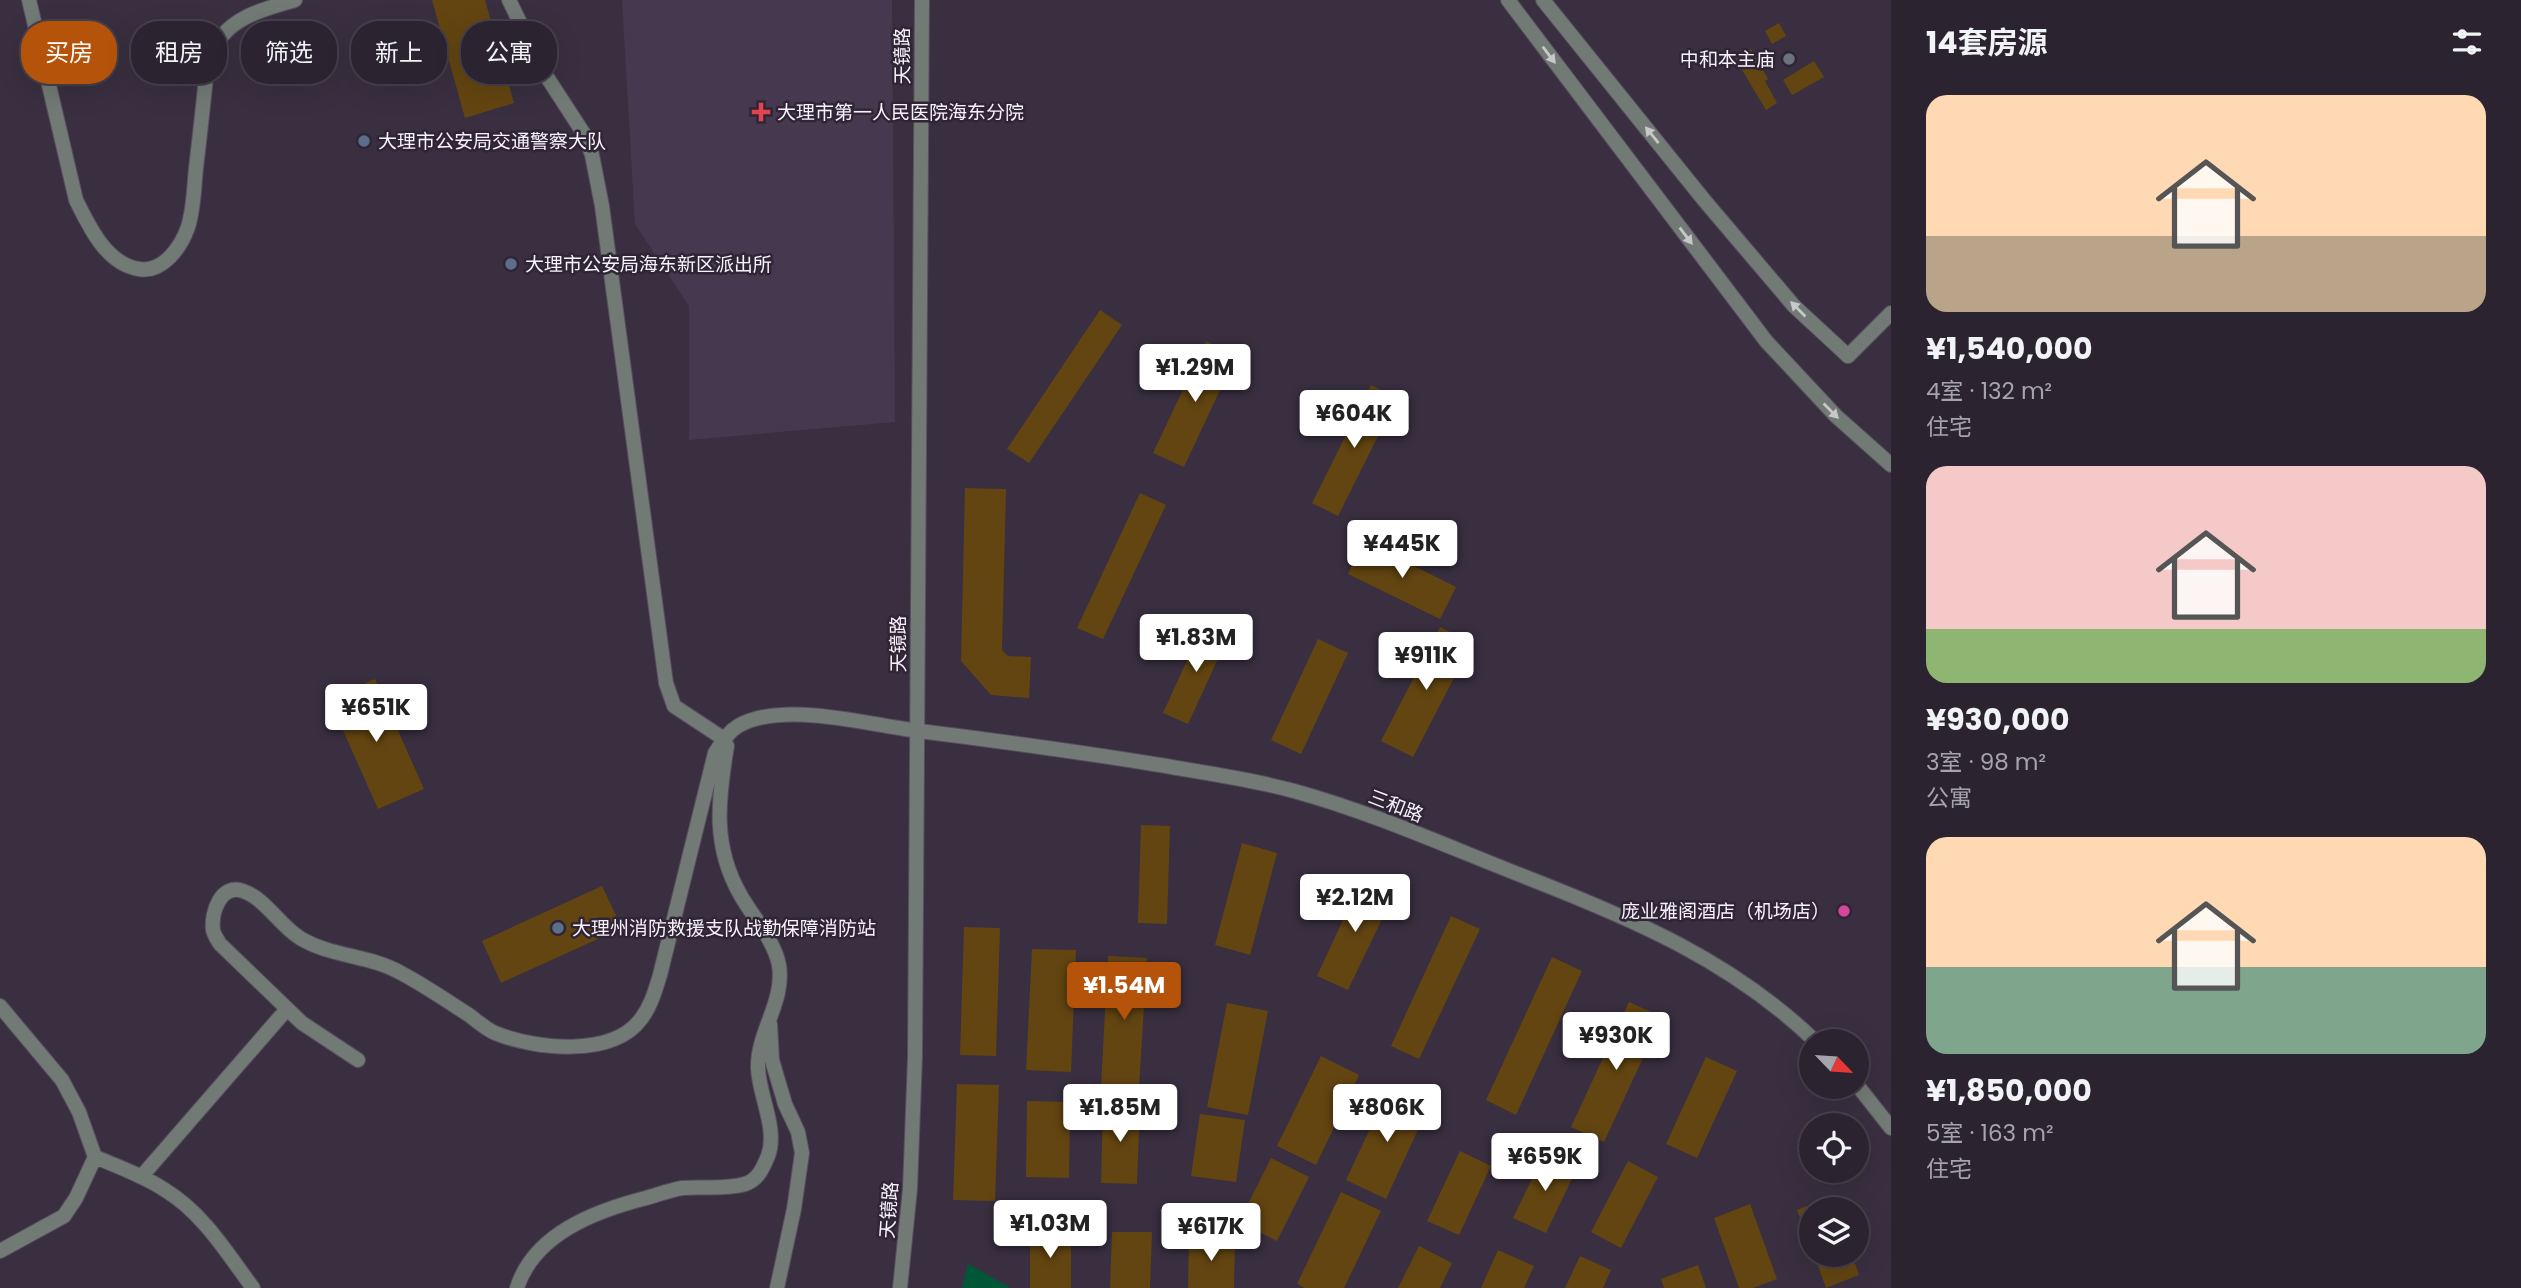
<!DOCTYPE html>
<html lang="zh">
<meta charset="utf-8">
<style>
body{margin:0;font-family:Poppins,"Noto Sans SC",sans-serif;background:#372f3c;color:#f1f3f6;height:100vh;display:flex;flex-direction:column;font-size:26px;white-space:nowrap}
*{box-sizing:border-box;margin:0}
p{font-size:23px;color:#a6a4ab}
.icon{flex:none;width:38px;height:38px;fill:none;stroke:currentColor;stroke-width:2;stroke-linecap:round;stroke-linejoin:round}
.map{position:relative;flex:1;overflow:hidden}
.side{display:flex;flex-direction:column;background:#2b2330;width:630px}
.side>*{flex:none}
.hud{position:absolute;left:21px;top:21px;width:665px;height:63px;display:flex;gap:14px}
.needle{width:46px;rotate:115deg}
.controls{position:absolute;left:1799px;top:1029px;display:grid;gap:14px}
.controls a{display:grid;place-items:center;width:70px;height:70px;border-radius:50%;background:#2b2330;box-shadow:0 7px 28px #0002,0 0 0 2px #47404c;font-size:35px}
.price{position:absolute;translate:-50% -60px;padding:0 16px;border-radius:7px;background:#fff;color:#222;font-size:23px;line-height:46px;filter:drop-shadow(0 2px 4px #0008)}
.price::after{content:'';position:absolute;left:50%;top:42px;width:21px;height:16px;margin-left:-10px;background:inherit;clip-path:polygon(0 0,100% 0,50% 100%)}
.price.on{background:#b45309;color:#fff}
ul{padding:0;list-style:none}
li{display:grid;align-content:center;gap:14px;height:371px;padding:0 35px}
li span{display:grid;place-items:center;height:217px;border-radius:21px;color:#555}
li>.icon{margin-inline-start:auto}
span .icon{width:126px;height:126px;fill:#fffc;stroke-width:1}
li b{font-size:30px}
h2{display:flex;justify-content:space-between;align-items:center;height:84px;padding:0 35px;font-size:30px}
.pill{padding:0 24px;border-radius:28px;background:#2b2330;box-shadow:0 7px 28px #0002,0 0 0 2px #47404c;font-size:24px;line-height:63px}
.pill.on{background:#b45309;color:#fff}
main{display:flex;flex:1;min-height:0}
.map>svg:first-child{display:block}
</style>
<main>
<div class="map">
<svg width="1891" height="1288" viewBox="0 0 1891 1288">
<rect width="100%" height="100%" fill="#392f40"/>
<path fill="#46394f" d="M 622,0 L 892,0 L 895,422 L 689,440 L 689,306 L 635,224 Z"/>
<path fill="#005738" d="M 968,1264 L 1011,1288 L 962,1288 Z"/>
<path fill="#634511" d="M 432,0 L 485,0 L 514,103 L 465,118 Z
M 1779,23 L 1786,36 L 1772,44 L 1765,31 Z
M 1751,49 L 1768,79 L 1765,81 L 1777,103 L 1766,110 L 1735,58 Z
M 1814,61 L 1824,77 L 1792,95 L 1783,80 Z
M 1100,310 L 1122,325 L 1029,463 L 1007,449 Z
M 1206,341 L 1236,356 L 1184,467 L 1153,453 Z
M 1371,385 L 1397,398 L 1338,516 L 1312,503 Z
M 965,488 L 1006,489 L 1002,650 L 1008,656 L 1031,657 L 1029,698 L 991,695 L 961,661 Z
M 1140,493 L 1166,505 L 1103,639 L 1077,628 Z
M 1364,541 L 1456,587 L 1440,619 L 1348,574 Z
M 1204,623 L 1229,635 L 1188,724 L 1163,713 Z
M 1440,627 L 1472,643 L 1413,757 L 1381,741 Z
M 1318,639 L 1348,653 L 1301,754 L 1271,740 Z
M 375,679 L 424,789 L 378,809 L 329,699 Z
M 1141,825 L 1170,826 L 1167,924 L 1138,923 Z
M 1242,843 L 1277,853 L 1250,955 L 1215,945 Z
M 1362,879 L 1394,894 L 1348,990 L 1317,976 Z
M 602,886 L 622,928 L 501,983 L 482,941 Z
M 1451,916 L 1480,929 L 1419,1059 L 1391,1046 Z
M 964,927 L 1000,928 L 996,1056 L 960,1055 Z
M 1032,949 L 1076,950 L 1071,1072 L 1026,1070 Z
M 1108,956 L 1147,958 L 1139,1088 L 1101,1086 Z
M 1552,957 L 1582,971 L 1516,1115 L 1486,1100 Z
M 1629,1002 L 1662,1017 L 1604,1142 L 1571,1127 Z
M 1227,1003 L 1268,1011 L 1248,1115 L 1207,1107 Z
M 1321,1056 L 1359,1075 L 1316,1165 L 1277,1146 Z
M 1706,1057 L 1737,1071 L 1697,1158 L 1666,1144 Z
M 957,1084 L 999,1085 L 995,1201 L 953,1200 Z
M 1388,1090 L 1428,1108 L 1386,1199 L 1346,1180 Z
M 1027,1101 L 1070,1102 L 1069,1178 L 1026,1177 Z
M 1103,1104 L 1140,1105 L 1137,1184 L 1101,1183 Z
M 1200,1114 L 1245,1120 L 1236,1182 L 1191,1176 Z
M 1460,1151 L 1491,1166 L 1459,1235 L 1427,1221 Z
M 1545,1152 L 1577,1168 L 1546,1233 L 1513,1218 Z
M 1271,1158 L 1309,1177 L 1277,1241 L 1239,1222 Z
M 1628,1161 L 1658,1177 L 1621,1248 L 1591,1232 Z
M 1341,1192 L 1381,1211 L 1344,1288 L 1305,1288 L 1297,1284 Z
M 1831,1197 L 1835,1209 L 1811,1209 L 1811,1247 L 1797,1210 Z
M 1750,1204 L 1777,1279 L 1753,1288 L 1739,1288 L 1714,1218 Z
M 1030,1231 L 1071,1231 L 1071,1288 L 1030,1288 Z
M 1112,1232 L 1152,1232 L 1150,1288 L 1110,1288 Z
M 1189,1238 L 1235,1239 L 1234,1288 L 1188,1288 Z
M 1419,1246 L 1452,1263 L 1440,1288 L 1398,1288 Z
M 1498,1250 L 1534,1266 L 1524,1288 L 1481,1288 Z
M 1814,1255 L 1852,1255 L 1859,1275 L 1826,1288 Z
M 1580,1256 L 1611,1270 L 1603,1288 L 1565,1288 Z
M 1698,1265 L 1706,1288 L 1664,1288 L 1661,1279 Z"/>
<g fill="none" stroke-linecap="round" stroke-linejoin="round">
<g stroke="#574e5e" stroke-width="16">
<path id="minor" d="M 29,0 L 76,200 C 89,226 106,264 139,269 C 163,273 181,247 188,227 C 194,208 194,187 196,168 C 200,134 204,100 207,66 C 219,20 255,12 295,0
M 509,0 L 545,74 L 584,134 L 592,155 L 602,206 L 666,683 L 674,706 L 724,739 L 727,746 C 718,800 712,846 741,896 C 753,917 774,940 779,965 C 785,1002 757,1032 758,1068 C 759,1096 778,1129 768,1156 C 763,1168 758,1180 745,1184 C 725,1190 702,1186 682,1188 C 670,1190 657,1195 646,1198 C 595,1211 534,1234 517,1288
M 1848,356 L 1891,313
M 0,1006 L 62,1080 L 79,1112 L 95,1157 C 119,1167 144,1176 165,1190 C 203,1213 227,1253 253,1288
M 770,1024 L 772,1060 L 785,1104 L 798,1132 L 802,1153 L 794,1209 L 777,1288
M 358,1060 L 302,1023 L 220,944 C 217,939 214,935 213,930 C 211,912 221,883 243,891 C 266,899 279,925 300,938 C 331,957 370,955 401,973 C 424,985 447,1001 469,1015 C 477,1021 486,1029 495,1033 C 535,1049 612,1058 641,1019 C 651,1006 655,991 660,975 L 715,753 C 721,743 728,732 738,726 C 783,700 869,725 919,731 C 1000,741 1080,752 1160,765 C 1205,773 1251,779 1294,791 C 1374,813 1451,848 1528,878 C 1633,919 1732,961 1815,1041
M 1857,1085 L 1891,1128
M 141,1177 L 287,1009
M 0,1251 L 64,1216 L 76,1198 L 95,1157"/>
</g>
<g stroke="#574e5e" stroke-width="16">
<path id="tertiary" d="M 1508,0 L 1766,341 L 1836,416 L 1891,465
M 1543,0 L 1704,200 L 1794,306 L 1848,356
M 900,1288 L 910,1189 L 915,1057 L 922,0"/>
</g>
<use href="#minor" stroke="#717a74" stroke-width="14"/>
<use href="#tertiary" stroke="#717a74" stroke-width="14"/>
</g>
<defs><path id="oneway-solid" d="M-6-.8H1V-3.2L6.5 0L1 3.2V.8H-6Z" transform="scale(1.75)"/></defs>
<g fill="#c8c7cc">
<use href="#oneway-solid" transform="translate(1549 55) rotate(53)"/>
<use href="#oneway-solid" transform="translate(1652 135) rotate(-129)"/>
<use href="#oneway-solid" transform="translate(1686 236) rotate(53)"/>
<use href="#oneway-solid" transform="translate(1798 309) rotate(-135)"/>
<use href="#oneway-solid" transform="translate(1831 411) rotate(45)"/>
</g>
<circle fill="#6b7280" stroke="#2f2535" stroke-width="2.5" cx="1789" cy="59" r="7"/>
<path fill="#e0444e" stroke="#2f2535" stroke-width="2.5" d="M757.5 101.5h7v7h7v7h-7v7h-7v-7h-7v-7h7z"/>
<g fill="#5c6f8a" stroke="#2f2535" stroke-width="2.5">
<circle cx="364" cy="141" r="7"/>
<circle cx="511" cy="264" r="7"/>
<circle cx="558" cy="928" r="7"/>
</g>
<circle fill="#d1479c" stroke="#2f2535" stroke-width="2.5" cx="1844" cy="911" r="7"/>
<g text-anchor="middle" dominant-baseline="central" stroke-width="5" stroke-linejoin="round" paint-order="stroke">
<g font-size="19" fill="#f7f1fb" stroke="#2f2535">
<text transform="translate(902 56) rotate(-90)">天镜路</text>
<text transform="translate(898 644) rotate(-90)">天镜路</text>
<text transform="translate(1396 806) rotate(21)">三和路</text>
<text transform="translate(889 1210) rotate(-86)">天镜路</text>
</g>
<g font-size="19" fill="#f7f1fb" stroke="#2f2535" text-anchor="start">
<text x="1775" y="59" text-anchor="end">中和本主庙</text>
<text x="777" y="112">大理市第一人民医院海东分院</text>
<text x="378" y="141">大理市公安局交通警察大队</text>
<text x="525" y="264">大理市公安局海东新区派出所</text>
<text x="1830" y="911" text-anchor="end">庞业雅阁酒店（机场店）</text>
<text x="572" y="928">大理州消防救援支队战勤保障消防站</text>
</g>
</g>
</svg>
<div class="controls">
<a><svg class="needle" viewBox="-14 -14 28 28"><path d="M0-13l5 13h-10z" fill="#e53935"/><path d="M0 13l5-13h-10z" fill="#a6a4ab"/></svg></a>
<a><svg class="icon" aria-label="locate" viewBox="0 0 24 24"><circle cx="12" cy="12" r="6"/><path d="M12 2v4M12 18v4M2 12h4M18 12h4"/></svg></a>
<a><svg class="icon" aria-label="layers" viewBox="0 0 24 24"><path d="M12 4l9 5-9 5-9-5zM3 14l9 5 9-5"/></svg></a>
</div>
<b class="price" style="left:1195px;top:404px">¥1.29M</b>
<b class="price" style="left:1354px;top:450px">¥604K</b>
<b class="price" style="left:1402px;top:580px">¥445K</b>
<b class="price" style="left:1196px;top:674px">¥1.83M</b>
<b class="price" style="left:1426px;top:692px">¥911K</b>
<b class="price" style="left:376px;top:744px">¥651K</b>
<b class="price" style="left:1355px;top:934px">¥2.12M</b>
<b class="price on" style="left:1124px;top:1022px">¥1.54M</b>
<b class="price" style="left:1616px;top:1072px">¥930K</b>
<b class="price" style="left:1120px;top:1144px">¥1.85M</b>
<b class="price" style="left:1387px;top:1144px">¥806K</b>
<b class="price" style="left:1545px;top:1193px">¥659K</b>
<b class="price" style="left:1050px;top:1260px">¥1.03M</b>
<b class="price" style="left:1211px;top:1263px">¥617K</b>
<div class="hud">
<a class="pill on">买房</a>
<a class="pill">租房</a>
<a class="pill">筛选</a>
<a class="pill">新上</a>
<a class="pill">公寓</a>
</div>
</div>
<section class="side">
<h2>14套房源<svg class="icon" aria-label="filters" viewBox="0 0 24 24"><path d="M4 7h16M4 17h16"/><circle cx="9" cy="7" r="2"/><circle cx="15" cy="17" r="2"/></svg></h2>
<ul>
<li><span style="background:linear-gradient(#ffd9b3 65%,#b9a48a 0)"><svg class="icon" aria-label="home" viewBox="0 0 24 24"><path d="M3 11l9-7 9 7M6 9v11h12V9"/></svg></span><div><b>¥1,540,000</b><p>4室 · 132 m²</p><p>住宅</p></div></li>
<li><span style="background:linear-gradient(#f6c9c9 75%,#8fb573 0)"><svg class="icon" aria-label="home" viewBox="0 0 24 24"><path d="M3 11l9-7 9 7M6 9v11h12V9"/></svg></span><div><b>¥930,000</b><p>3室 · 98 m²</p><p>公寓</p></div></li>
<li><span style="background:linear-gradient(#ffd9b3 60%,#7fa58c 0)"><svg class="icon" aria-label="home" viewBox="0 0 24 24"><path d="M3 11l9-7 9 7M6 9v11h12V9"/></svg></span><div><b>¥1,850,000</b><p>5室 · 163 m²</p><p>住宅</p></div></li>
</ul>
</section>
</main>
